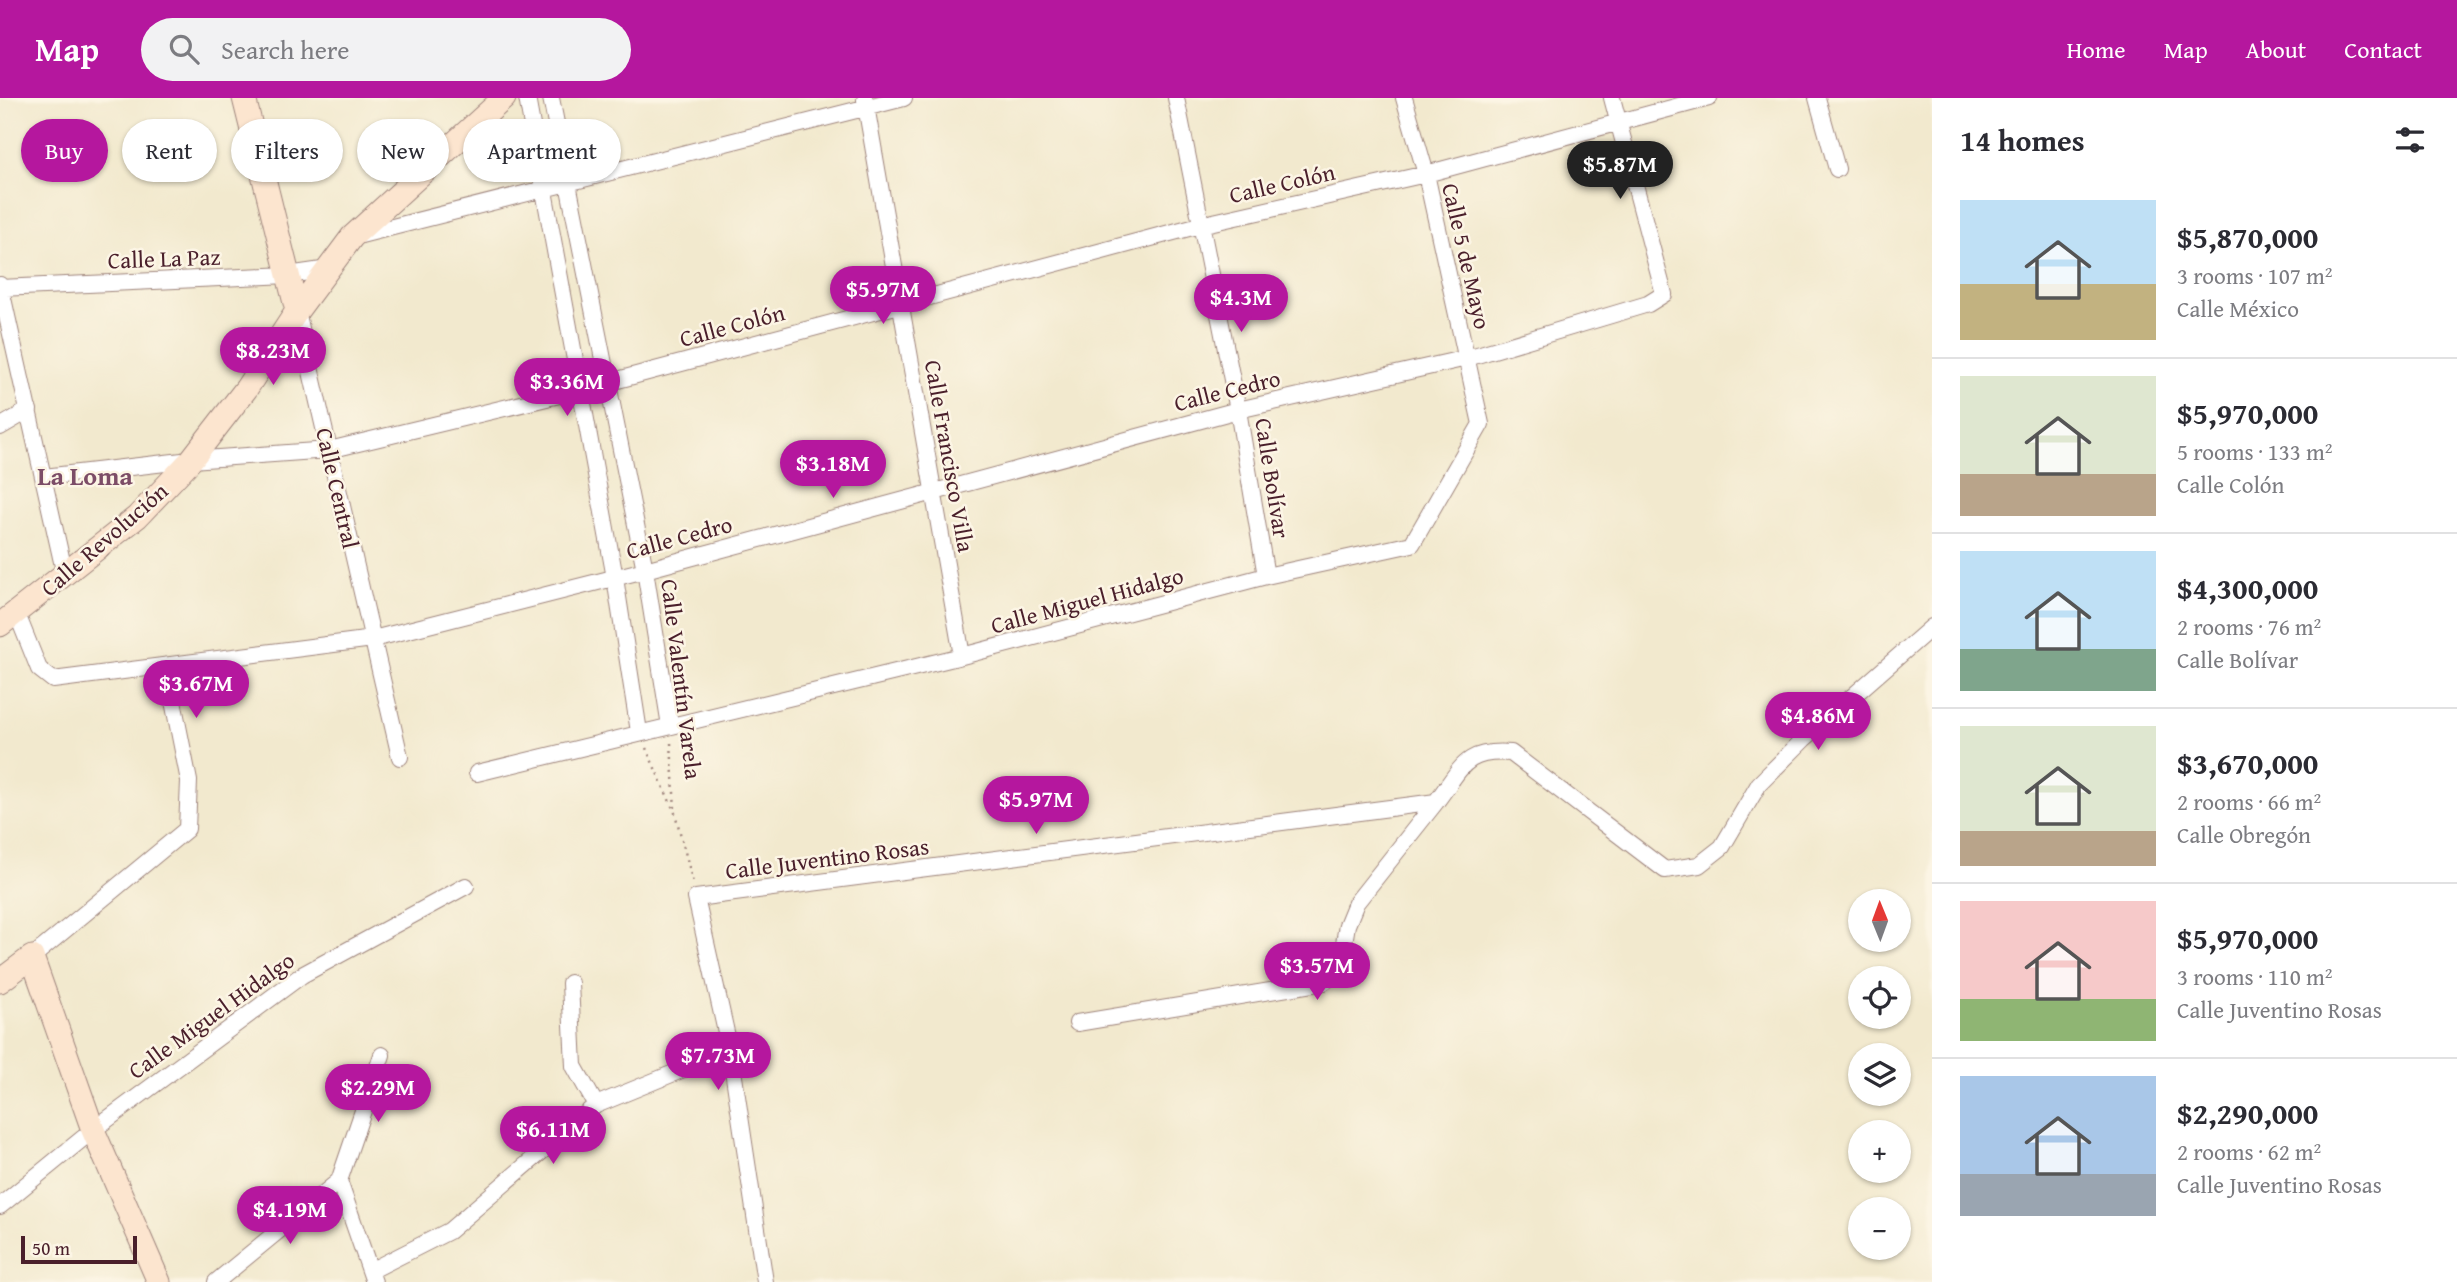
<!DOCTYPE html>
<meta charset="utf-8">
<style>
body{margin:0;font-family:"Gentium Book Plus",serif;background:#f2f2f3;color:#2b2b33;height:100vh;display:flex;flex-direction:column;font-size:26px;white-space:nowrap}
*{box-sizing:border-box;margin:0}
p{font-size:23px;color:#7c7c81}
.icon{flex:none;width:38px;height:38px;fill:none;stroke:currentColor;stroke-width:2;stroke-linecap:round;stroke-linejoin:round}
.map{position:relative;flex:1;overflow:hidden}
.panel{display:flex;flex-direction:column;background:#fff;width:525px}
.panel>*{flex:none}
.hud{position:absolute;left:21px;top:21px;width:665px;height:63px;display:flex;gap:14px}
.needle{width:46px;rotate:359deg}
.tools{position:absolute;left:1848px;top:791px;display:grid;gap:14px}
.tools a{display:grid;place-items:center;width:63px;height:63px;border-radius:50%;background:#fff;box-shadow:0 2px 5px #0004;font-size:35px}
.scale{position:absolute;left:21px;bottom:18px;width:116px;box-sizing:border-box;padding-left:7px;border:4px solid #4a1f2b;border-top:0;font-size:19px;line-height:24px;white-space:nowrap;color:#4a1f2b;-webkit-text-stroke:5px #fcf5e5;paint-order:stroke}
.price{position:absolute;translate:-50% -60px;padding:0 16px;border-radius:24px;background:#b5179e;color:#fff;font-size:23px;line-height:46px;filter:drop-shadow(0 2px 4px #0008)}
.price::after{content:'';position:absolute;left:50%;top:42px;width:21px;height:16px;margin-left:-10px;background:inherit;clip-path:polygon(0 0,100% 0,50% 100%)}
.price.active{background:#222;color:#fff}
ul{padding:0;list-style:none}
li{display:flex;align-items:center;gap:21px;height:175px;padding:0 28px}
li+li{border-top:2px solid #e1e1e2}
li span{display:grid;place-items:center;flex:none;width:196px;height:140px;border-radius:0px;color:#555}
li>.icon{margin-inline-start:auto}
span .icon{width:84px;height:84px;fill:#fffc;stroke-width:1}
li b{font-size:30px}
h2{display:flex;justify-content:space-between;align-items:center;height:84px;padding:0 28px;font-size:30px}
.tag{padding:0 24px;border-radius:32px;background:#fff;box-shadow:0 2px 5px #0004;font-size:24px;line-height:63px}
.tag.active{background:#b5179e;color:#fff}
header{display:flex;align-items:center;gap:42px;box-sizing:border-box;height:98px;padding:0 35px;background:#b5179e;color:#fff}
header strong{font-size:33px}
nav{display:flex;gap:38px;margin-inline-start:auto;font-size:24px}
.search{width:490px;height:63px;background:#f2f2f3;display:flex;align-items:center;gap:18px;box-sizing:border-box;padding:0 24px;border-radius:38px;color:#7c7c81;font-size:26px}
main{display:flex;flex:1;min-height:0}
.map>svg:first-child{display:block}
</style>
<header>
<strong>Map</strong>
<div class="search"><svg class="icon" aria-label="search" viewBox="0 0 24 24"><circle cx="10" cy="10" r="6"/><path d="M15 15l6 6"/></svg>Search here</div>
<nav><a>Home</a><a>Map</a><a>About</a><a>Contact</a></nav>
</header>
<main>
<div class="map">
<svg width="1932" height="1184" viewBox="0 0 1932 1184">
<rect width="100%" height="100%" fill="#fcf5e5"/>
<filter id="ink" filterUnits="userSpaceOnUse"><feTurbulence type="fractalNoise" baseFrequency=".0143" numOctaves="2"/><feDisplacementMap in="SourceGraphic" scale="14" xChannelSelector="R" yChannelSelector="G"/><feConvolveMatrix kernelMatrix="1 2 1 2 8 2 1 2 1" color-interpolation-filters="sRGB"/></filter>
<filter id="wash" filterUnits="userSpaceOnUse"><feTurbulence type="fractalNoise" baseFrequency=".00686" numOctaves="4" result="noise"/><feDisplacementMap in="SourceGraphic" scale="28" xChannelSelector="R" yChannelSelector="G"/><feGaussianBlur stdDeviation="1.57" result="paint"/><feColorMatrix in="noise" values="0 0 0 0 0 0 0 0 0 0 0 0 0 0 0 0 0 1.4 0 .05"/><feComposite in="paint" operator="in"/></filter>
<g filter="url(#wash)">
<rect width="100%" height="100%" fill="#f2e9ce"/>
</g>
<g filter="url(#ink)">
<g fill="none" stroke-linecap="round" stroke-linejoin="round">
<g stroke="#9e847c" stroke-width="18">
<path id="street" d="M 527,0 L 615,480 L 639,634
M 551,0 L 645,472 L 670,628
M 1176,0 L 1238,312 L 1266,478
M 1817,0 L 1837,71
M 865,2 L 962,558
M 357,138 L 904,0
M 0,187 L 65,477
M 0,190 L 288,177 L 329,171
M 297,213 L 400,659
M 0,329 L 29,312
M 44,379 L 191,362 L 329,352 L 580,292 L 1200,127 L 1426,76 L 1709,0
M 17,516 L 39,571 L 53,582 L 373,541 L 645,472 L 1238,312 L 1467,260 L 1648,206 L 1664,196 L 1612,0
M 477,675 L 962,558 L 1266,478 L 1412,446 L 1481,326 L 1426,76 L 1404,0
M 32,859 L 187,731 L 189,683 L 166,568
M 570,885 L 574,968 L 596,1007
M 1077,925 L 1324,884 L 1340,869 L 1347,827 L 1356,805 L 1436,704
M 339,1083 L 382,957
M 339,1083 L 374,1184
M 0,1108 L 93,1032 L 302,877 L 466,788
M 372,1172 L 449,1133 L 596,1007 L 730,952
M 216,1184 L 339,1083
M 765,1184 L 730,952 L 696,800 L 1436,704 C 1462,670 1464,651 1511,655 L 1665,772 L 1699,767 L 1722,749 L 1759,686 L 1804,641 L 1932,529"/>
</g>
<g stroke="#9e847c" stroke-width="25">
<path id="secondary" d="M 244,0 L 297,213
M 0,527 L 137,419 L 191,362 L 246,291 L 297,213 L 352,139 L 504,0
M 0,883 L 32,859 L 93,1032 L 159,1184"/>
</g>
<path stroke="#9e847c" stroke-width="2.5" stroke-dasharray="2 5" stroke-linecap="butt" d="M 671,645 L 675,711
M 646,650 L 675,715 L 693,785"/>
<use href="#street" stroke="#fff" stroke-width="16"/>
<use href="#secondary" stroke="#fce5cf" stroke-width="23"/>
</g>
</g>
<g text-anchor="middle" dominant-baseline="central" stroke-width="5" stroke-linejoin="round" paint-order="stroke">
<g font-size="23" fill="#4a1f2b" stroke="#fcf5e5">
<text transform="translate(1282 85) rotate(-13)">Calle Colón</text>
<text transform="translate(1467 158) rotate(77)">Calle 5 de Mayo</text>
<text transform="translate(164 160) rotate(-2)">Calle La Paz</text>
<text transform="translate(732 227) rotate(-15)">Calle Colón</text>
<text transform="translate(1227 292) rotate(-14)">Calle Cedro</text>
<text transform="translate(950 358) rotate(80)">Calle Francisco Villa</text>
<text transform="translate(1273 380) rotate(81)">Calle Bolívar</text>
<text transform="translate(338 390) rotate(77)">Calle Central</text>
<text transform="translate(679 439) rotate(-15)">Calle Cedro</text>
<text transform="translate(104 441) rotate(-41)">Calle Revolución</text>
<text transform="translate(1087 502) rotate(-15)">Calle Miguel Hidalgo</text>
<text transform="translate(682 581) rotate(83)">Calle Valentín Varela</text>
<text transform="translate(827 760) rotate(-7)">Calle Juventino Rosas</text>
<text transform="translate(211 917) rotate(-36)">Calle Miguel Hidalgo</text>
</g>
<g font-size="26" font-weight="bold" fill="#7c4d67" stroke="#fcf5e5">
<text x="85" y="377">La Loma</text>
</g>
</g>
</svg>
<div class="tools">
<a><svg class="needle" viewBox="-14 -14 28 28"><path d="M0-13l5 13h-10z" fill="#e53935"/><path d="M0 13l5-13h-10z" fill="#7c7c81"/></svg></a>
<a><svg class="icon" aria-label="locate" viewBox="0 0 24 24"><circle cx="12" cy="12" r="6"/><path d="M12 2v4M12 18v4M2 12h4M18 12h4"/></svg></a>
<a><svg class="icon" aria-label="layers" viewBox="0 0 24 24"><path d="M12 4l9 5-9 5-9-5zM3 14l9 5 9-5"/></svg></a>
<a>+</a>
<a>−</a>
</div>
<div class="scale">50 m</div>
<b class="price active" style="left:1620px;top:103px">$5.87M</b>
<b class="price" style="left:883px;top:228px">$5.97M</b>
<b class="price" style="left:1241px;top:236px">$4.3M</b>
<b class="price" style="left:273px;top:289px">$8.23M</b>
<b class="price" style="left:567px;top:320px">$3.36M</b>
<b class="price" style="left:833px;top:402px">$3.18M</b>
<b class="price" style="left:196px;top:622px">$3.67M</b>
<b class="price" style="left:1818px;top:654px">$4.86M</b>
<b class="price" style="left:1036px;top:738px">$5.97M</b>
<b class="price" style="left:1317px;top:904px">$3.57M</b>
<b class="price" style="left:718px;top:994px">$7.73M</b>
<b class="price" style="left:378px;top:1026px">$2.29M</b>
<b class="price" style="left:553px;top:1068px">$6.11M</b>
<b class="price" style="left:290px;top:1148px">$4.19M</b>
<div class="hud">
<a class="tag active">Buy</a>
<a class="tag">Rent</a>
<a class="tag">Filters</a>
<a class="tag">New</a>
<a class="tag">Apartment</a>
</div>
</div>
<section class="panel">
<h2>14 homes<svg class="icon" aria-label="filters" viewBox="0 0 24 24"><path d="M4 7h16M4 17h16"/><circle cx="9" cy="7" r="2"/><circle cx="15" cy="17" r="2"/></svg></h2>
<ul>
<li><span style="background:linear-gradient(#bfe0f5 60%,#c2b280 0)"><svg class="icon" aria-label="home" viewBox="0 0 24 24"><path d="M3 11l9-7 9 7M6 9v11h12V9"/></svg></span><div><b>$5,870,000</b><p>3 rooms · 107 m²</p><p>Calle México</p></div></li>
<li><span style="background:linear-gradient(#dfe7d0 70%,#b9a48a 0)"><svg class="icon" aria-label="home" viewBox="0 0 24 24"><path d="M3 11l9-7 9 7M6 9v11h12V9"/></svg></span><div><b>$5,970,000</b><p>5 rooms · 133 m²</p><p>Calle Colón</p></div></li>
<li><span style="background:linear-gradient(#bfe0f5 70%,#7fa58c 0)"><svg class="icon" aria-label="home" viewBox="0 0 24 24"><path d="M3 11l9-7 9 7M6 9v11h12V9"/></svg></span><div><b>$4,300,000</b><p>2 rooms · 76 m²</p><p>Calle Bolívar</p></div></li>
<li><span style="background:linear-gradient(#dfe7d0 75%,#b9a48a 0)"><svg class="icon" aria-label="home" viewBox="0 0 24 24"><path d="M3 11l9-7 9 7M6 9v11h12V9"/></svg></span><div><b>$3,670,000</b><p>2 rooms · 66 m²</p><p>Calle Obregón</p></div></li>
<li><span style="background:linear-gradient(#f6c9c9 70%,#8fb573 0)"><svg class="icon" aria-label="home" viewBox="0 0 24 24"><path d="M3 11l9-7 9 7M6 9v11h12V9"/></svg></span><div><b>$5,970,000</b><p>3 rooms · 110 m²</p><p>Calle Juventino Rosas</p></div></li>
<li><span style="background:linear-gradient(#a9c7e8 70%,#9aa5b1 0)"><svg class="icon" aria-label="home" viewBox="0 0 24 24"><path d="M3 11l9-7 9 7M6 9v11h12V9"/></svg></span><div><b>$2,290,000</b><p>2 rooms · 62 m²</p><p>Calle Juventino Rosas</p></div></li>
</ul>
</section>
</main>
